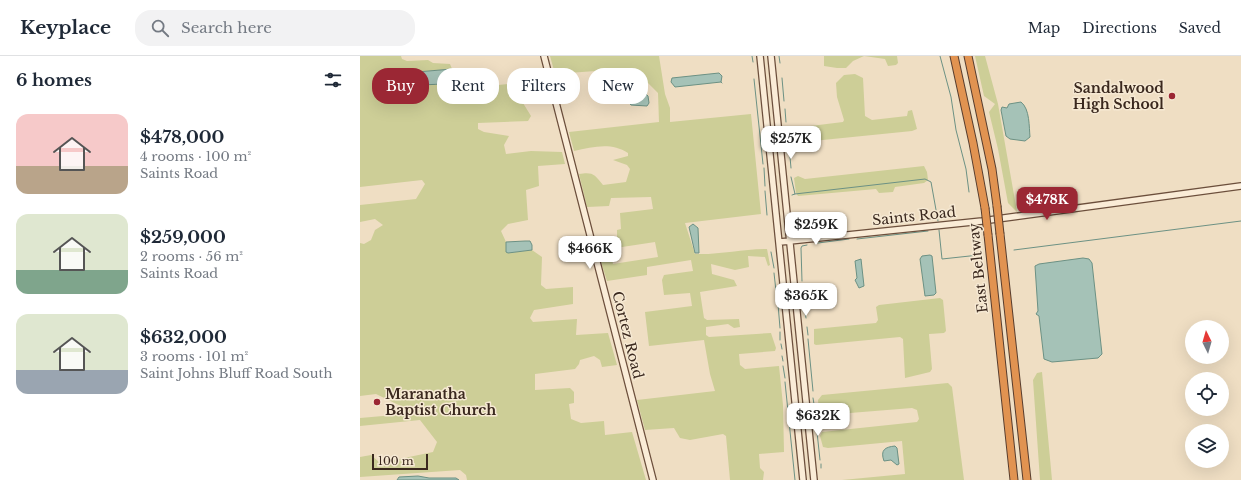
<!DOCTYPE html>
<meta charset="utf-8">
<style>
body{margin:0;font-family:"Libre Baskerville",serif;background:#f2f2f3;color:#1f2937;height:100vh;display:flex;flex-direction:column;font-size:15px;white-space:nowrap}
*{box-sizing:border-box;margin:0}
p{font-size:13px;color:#747a83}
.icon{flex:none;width:22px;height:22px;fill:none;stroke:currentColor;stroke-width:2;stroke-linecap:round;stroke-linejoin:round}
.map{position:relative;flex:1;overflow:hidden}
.details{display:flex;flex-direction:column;background:#fff;width:360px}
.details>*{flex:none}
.top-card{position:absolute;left:12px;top:12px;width:380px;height:36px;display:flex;gap:8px}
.needle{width:26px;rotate:355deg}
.fabs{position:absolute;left:825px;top:264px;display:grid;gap:8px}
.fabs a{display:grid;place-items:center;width:44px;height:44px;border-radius:50%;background:#fff;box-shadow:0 4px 16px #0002;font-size:20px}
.scale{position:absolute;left:12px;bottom:10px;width:56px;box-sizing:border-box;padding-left:4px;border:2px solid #3a281e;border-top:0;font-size:11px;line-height:14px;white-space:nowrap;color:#3a281e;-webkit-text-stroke:3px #f6e9d3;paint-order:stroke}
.price{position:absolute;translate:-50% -34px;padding:0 9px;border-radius:8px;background:#fff;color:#222;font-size:13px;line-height:26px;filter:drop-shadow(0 1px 2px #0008)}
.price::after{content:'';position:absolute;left:50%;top:24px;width:12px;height:9px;margin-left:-6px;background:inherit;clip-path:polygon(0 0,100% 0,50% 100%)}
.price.active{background:#9b2734;color:#fff}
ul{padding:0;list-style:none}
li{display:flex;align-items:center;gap:12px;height:100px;padding:0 16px}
li span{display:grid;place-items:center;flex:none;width:112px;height:80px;border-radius:12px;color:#555}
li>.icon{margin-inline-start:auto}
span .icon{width:48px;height:48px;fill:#fffc;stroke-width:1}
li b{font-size:17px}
h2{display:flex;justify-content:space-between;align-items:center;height:48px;padding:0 16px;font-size:17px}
.chip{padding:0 14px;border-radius:16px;background:#fff;box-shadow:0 4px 16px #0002;font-size:14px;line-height:36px}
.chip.active{background:#9b2734;color:#fff}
header{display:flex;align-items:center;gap:24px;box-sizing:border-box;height:56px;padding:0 20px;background:#fff;border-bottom:1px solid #e0e1e3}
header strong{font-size:19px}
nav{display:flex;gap:22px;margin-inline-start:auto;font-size:14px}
.search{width:280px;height:36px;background:#f2f2f3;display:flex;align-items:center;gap:10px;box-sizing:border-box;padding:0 14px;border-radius:16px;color:#747a83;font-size:15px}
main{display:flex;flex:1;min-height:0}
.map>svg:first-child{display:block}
</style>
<header>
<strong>Keyplace</strong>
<div class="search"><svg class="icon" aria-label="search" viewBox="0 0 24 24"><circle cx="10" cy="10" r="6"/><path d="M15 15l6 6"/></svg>Search here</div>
<nav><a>Map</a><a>Directions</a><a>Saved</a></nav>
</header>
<main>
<section class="details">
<h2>6 homes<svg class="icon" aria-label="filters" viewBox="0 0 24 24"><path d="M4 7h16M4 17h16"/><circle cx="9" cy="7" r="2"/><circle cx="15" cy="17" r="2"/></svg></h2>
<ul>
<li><span style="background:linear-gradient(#f6c9c9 65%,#b9a48a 0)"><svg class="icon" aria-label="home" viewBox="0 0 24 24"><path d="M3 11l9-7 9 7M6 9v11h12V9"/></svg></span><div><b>$478,000</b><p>4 rooms · 100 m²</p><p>Saints Road</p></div></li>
<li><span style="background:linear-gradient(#dfe7d0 70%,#7fa58c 0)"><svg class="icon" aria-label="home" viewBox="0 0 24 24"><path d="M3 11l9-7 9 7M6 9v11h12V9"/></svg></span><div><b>$259,000</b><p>2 rooms · 56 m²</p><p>Saints Road</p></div></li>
<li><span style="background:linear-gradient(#dfe7d0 70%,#9aa5b1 0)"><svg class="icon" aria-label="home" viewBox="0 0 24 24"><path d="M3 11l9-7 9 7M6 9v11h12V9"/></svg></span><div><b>$632,000</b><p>3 rooms · 101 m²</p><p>Saint Johns Bluff Road South</p></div></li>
</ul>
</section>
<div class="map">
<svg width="881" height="424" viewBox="0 0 881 424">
<rect width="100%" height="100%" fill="#efdec3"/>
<path fill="#cdce97" d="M 0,0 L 41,0 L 42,3 L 47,5 L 68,4 L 73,7 L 90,8 L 92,13 L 45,17 L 87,27 L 96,25 L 105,43 L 118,43 L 129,30 L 148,28 L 150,33 L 185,31 L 188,36 L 163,47 L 171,60 L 168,65 L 118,67 L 118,73 L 124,76 L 149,80 L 144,89 L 146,98 L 171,95 L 202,96 L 205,108 L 178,110 L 179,130 L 166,134 L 168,164 L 148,168 L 141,175 L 146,186 L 146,195 L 148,197 L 172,194 L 182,201 L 181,229 L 186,233 L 213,231 L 213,248 L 174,254 L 170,262 L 173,266 L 217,263 L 216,279 L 248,277 L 257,309 L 242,311 L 240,304 L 234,300 L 220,304 L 219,308 L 215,313 L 175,318 L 175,334 L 210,332 L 214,336 L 214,347 L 209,348 L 211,363 L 221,367 L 244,365 L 245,379 L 272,376 L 286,424 L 107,424 L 106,419 L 100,414 L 0,421 L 0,401 L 11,399 L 20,407 L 73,396 L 77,386 L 60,364 L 0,370 L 0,362 L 46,358 L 47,353 L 16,338 L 0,340 L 0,187 L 4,188 L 11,184 L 15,174 L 23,169 L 15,163 L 0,166 L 0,149 L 56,143 L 65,128 L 62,124 L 0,131 Z
M 190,0 L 299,0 L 305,38 L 310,52 L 310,66 L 391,58 L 401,158 L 325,167 L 335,198 C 359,199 383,193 407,193 L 410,209 L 408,210 L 405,201 L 388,200 L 389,211 L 375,214 L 351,208 L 352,218 L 374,224 L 377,230 L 340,236 L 344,262 L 347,264 L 379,263 L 380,271 L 374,272 L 368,268 L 346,271 L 346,279 L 349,281 L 411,277 L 416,292 L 415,295 L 379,298 L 380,309 L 385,313 L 419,310 L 423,349 L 424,396 L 399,398 L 400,412 L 404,416 L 403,424 L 370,424 L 366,380 L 363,378 L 330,384 L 320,382 L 314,372 L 285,374 L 277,344 L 355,335 L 350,318 L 344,284 L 289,290 L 285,256 L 332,250 L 330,237 L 304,239 L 302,224 L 304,219 L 333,215 L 331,204 L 287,211 L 287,219 L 247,225 L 239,200 L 251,198 L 253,208 L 298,201 L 295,186 L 249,193 L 249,189 L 257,187 L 257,174 L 261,173 L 260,157 L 293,153 L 291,141 L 251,142 L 249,150 L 227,151 L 219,118 C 233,116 234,118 243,129 L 266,126 L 270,113 L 267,109 L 253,104 L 268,100 L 268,97 C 251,86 233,91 214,95 L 209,76 L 299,66 L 298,37 L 288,27 L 250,28 L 249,14 L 195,18 Z
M 464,0 L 537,0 L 538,7 L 536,9 L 528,10 L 525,3 L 504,0 L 493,5 L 486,12 L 477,12 L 464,10 Z
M 615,0 L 625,0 L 638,48 L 657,156 L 648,147 L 638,93 L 629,56 L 635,48 L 624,40 Z
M 495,18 L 503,22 L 505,60 L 512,64 L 547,60 L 548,55 L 552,54 L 557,73 L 552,75 L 433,87 L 431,76 L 434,72 L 483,66 L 484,64 L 477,41 L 476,27 L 484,19 Z
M 564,110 L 567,116 L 568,124 L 564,127 L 535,131 L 533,136 L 519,137 L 516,133 L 438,140 L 436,137 L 434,122 L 438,120 L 445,123 Z
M 580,242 L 583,244 L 586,275 L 584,277 L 569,278 L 572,313 L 570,316 L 545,322 L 543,283 L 540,281 L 456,289 L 454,288 L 454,273 L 516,267 L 518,264 L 516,251 L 519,249 Z
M 682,316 L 692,424 L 680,424 L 673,324 L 677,317 Z
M 588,327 L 592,331 L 604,424 L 482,424 L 545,418 L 542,385 L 468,392 L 463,391 L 460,380 L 462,376 L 557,366 L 559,363 L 557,354 L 552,352 L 465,359 L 459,356 L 458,344 L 462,339 Z"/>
<path fill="#a5c2b7" stroke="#6c9184" d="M 92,13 L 99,15 L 102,18 L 102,21 C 87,31 64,28 47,29 L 42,20 L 45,17 Z
M 359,17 L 362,20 L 361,26 L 315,31 L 311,26 L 312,22 Z
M 286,38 L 288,40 L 289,47 L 287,50 L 271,49 L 266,43 L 265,40 Z
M 661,46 C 670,53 669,71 670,81 L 665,85 L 650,83 L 646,80 L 641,54 L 642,51 L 647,52 L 649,48 Z
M 333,168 L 338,172 L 339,197 L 335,197 L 329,171 Z
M 165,185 L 170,185 L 172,189 L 172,194 L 148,197 L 146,196 L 146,186 Z
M 570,199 L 572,200 L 576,237 L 574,239 L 565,240 L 560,203 L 562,200 Z
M 723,202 L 729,203 L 732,207 L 742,298 L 738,302 L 692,306 L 684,303 L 679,260 L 676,258 L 678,255 L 675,210 L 679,208 Z
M 501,203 L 504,230 L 499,232 L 495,224 L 497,222 L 495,205 Z
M 535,390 L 537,392 L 539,408 L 537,409 L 531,404 L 524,405 C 520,394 525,391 535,390 Z
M 58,420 L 69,422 L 96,422 L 99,424 L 37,424 L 39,421 Z"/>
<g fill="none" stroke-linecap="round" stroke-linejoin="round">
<path stroke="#6c9184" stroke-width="1" d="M 392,0 L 393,6
M 419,0 L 420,7
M 580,0 L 591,41 L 596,74 L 606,113 L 609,136
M 422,22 L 424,45
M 394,23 L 403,108
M 361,26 L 362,27
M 425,53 L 426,66
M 427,74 L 429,94
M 430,101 L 431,112
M 404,112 L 405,130
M 431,121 L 435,138 L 432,139
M 405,135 L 407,159
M 435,138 L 565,123 L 571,126 L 578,165
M 579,174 L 582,203 L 619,199
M 497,183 L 568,175
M 458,187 L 489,183
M 654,194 L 881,165
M 411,196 L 414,212
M 414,217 L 416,235
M 442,225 L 441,192 L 442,190 L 447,189
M 443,234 L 444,246
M 418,248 L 420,272
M 445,256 L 446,262
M 447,271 L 448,279
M 420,276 L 420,284
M 448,283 L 453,335
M 421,288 L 422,293
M 422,300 L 423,305
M 423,310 L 425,322
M 425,326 L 435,424
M 453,342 L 456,360
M 456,364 L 457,371
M 457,376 L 460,404
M 461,408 L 461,412"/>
<g stroke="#6c4f3c" stroke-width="8">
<path id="secondary" d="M 184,0 L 293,424
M 400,0 L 443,424
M 411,0 L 454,424
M 420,186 L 622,165 L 881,130"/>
</g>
<g stroke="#583d2e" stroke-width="9">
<path id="highway" d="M 594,0 L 613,87 L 625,152
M 608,0 L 632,113 L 637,150
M 640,178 L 667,424
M 628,179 L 654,424"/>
</g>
<use href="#secondary" stroke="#faecd7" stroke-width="5.5"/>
<use href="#highway" stroke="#e19351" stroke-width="7"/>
<g stroke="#583d2e" stroke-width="9" stroke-linecap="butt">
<path id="highway-bridge" d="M 637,150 L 640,178
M 625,152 L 628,179"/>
</g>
<use href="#highway-bridge" stroke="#e19351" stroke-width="7"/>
</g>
<g fill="#9b2734" stroke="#f6e9d3" stroke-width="1.5">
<circle cx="812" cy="40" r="4"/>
<circle cx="17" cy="346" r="4"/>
</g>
<g text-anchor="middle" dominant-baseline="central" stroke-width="3" stroke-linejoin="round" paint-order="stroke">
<g font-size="14" font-weight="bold" fill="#3a281e" stroke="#f6e9d3" text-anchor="end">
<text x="804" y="32">Sandalwood<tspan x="804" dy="16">High School</tspan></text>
<text x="25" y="338" text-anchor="start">Maranatha<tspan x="25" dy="16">Baptist Church</tspan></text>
</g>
<g font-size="14" fill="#3a281e" stroke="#f6e9d3">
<text transform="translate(554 160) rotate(-6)">Saints Road</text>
<text transform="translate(618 212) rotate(-96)">East Beltway</text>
<text transform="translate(268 279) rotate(76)">Cortez Road</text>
</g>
</g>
</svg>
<div class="fabs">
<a><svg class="needle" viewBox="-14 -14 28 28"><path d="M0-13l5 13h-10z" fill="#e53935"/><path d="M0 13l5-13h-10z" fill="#747a83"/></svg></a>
<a><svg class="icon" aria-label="locate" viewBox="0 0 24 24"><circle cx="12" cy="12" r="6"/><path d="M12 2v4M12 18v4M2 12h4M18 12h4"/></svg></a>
<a><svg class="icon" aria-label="layers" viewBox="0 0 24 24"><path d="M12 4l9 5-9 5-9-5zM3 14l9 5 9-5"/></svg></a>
</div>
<div class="scale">100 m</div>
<b class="price" style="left:431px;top:104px">$257K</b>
<b class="price active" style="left:687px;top:165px">$478K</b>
<b class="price" style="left:456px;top:190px">$259K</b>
<b class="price" style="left:230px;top:214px">$466K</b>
<b class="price" style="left:446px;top:261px">$365K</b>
<b class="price" style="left:458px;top:381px">$632K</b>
<div class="top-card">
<a class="chip active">Buy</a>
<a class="chip">Rent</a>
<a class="chip">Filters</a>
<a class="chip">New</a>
</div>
</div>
</main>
